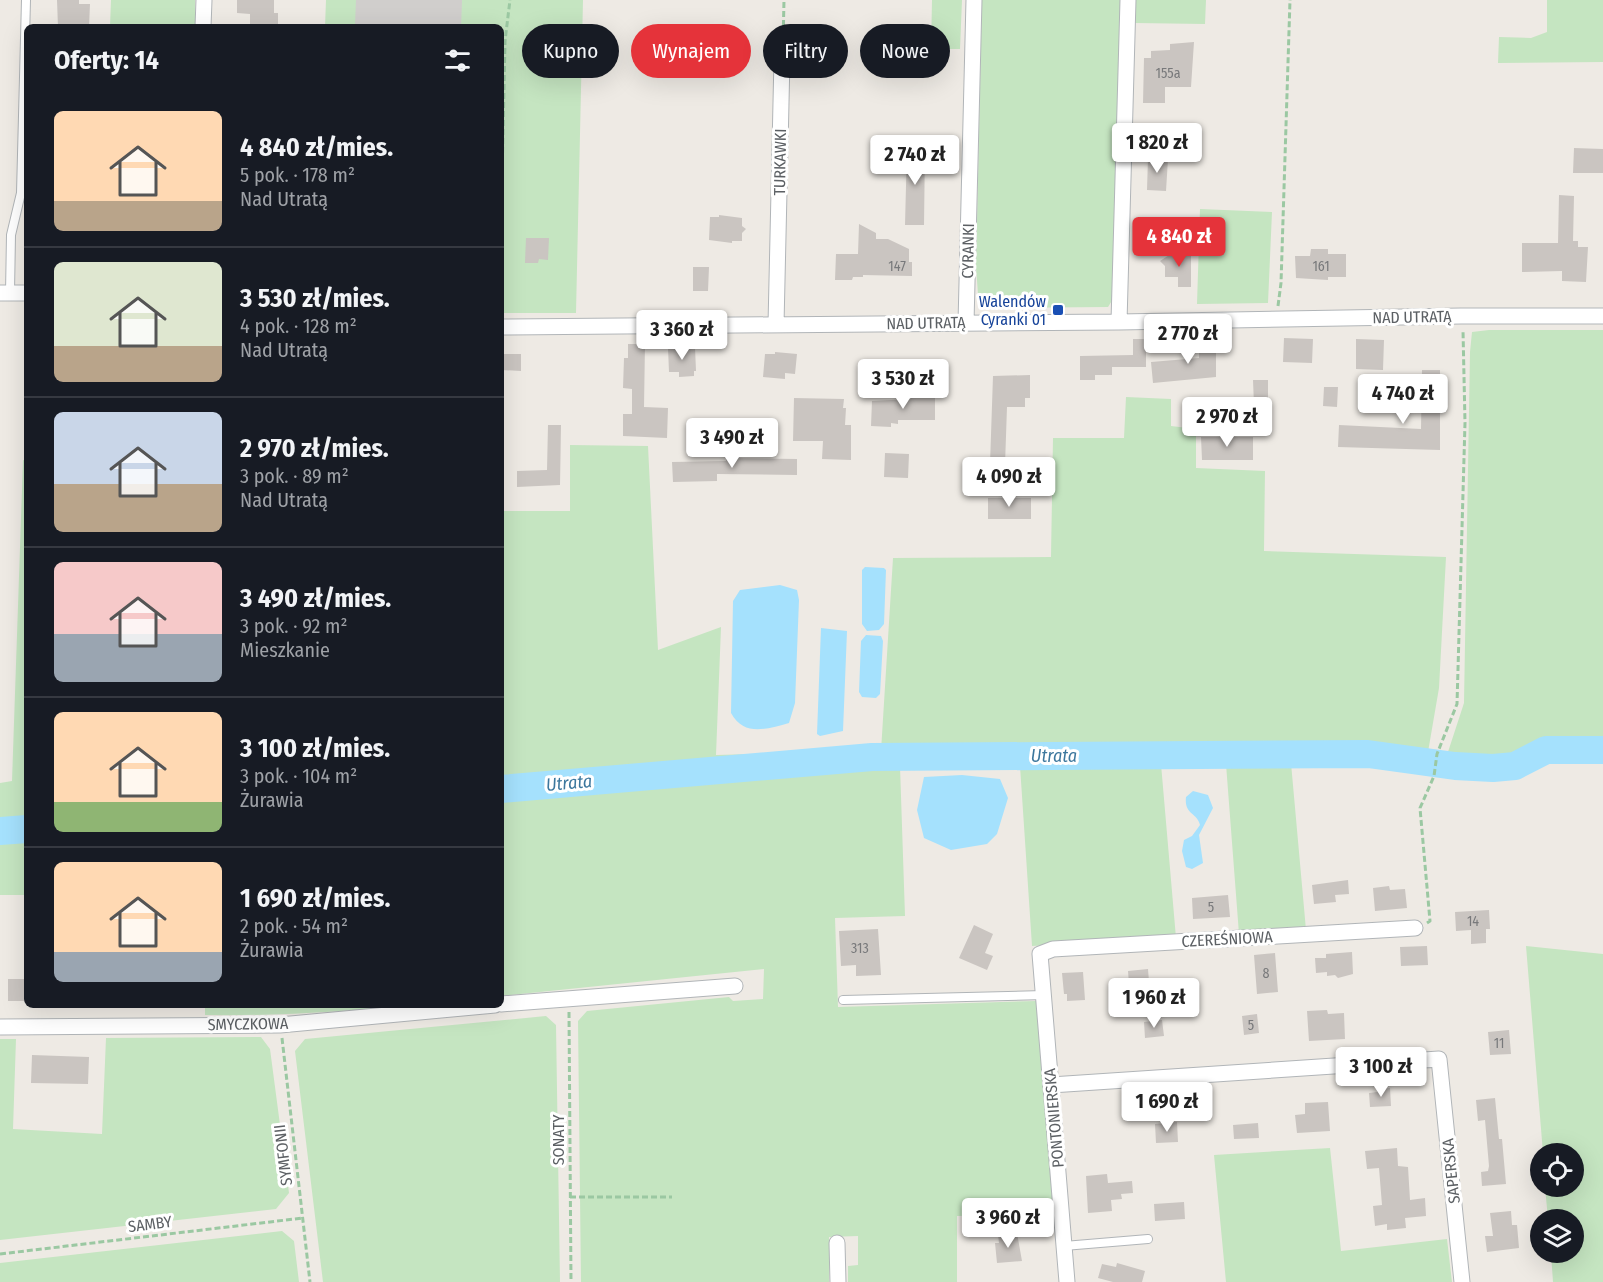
<!DOCTYPE html>
<html lang="pl">
<meta charset="utf-8">
<style>
body{margin:0;font-family:"Fira Sans Condensed",sans-serif;background:#242831;color:#f1f3f6;height:100vh;display:flex;flex-direction:column;font-size:22px;white-space:nowrap}
*{box-sizing:border-box;margin:0}
p{font-size:20px;color:#9ea1a6}
.icon{flex:none;width:33px;height:33px;fill:none;stroke:currentColor;stroke-width:2;stroke-linecap:round;stroke-linejoin:round}
.map{position:relative;flex:1;overflow:hidden}
.sheet{position:absolute;left:24px;top:24px;width:480px;height:984px;display:flex;flex-direction:column;background:#171b24;border-radius:9px;box-shadow:0 6px 24px #0002}
.sheet>*{flex:none}
.banner{position:absolute;left:522px;top:24px;width:570px;height:54px;display:flex;gap:12px}
.buttons{position:absolute;left:1530px;top:1143px;display:grid;gap:12px}
.buttons a{display:grid;place-items:center;width:54px;height:54px;border-radius:50%;background:#171b24;box-shadow:0 6px 24px #0002;font-size:30px}
.price{position:absolute;translate:-50% -51px;padding:0 14px;border-radius:6px;background:#fff;color:#222;font-size:20px;line-height:39px;filter:drop-shadow(0 2px 3px #0008)}
.price::after{content:'';position:absolute;left:50%;top:36px;width:18px;height:14px;margin-left:-9px;background:inherit;clip-path:polygon(0 0,100% 0,50% 100%)}
.price.on{background:#e5333a;color:#fff}
ul{padding:0;list-style:none}
li{display:flex;align-items:center;gap:18px;height:150px;padding:0 30px}
li+li{border-top:2px solid #363941}
li span{display:grid;place-items:center;flex:none;width:168px;height:120px;border-radius:9px;color:#555}
li>.icon{margin-inline-start:auto}
span .icon{width:72px;height:72px;fill:#fffc;stroke-width:1}
li b{font-size:26px}
h2{display:flex;justify-content:space-between;align-items:center;height:72px;padding:0 30px;font-size:26px}
.chip{padding:0 21px;border-radius:27px;background:#171b24;box-shadow:0 6px 24px #0002;font-size:21px;line-height:54px}
.chip.on{background:#e5333a;color:#fff}
.map>svg:first-child{display:block}
</style>
<div class="map">
<svg width="1603" height="1282" viewBox="0 0 1603 1282">
<rect width="100%" height="100%" fill="#eeeae4"/>
<path fill="#c5e5c1" d="M 111,0 L 195,0 L 195,27 L 110,27 Z
M 326,0 L 583,0 L 576,313 L 501,313 L 501,27 L 325,27 Z
M 932,0 L 962,0 L 960,49 L 931,49 Z
M 982,0 L 1121,0 L 1113,299 L 1108,307 L 985,308 L 978,294 L 976,267 Z
M 1135,0 L 1206,0 L 1205,24 L 1135,23 Z
M 1547,0 L 1603,0 L 1603,62 L 1498,63 L 1499,37 L 1531,38 L 1547,32 Z
M 1200,209 L 1272,212 L 1268,303 L 1197,304 Z
M 1489,330 L 1603,330 L 1603,758 L 1560,758 L 1505,776 L 1426,766 L 1355,763 L 1291,763 L 1306,930 L 1239,934 L 1226,764 L 1161,764 L 1176,938 L 1032,946 L 1020,766 L 900,766 L 905,916 L 835,918 L 838,1007 L 1036,1001 L 1054,1215 L 957,1216 L 957,1282 L 848,1282 L 848,1266 L 858,1265 L 858,1236 L 829,1237 L 829,1282 L 581,1282 L 578,1021 L 587,1011 L 729,997 L 733,1001 L 763,999 L 764,969 L 501,996 L 501,511 L 570,511 L 570,445 L 648,446 L 658,650 L 721,627 L 716,755 L 881,751 L 893,558 L 1051,557 L 1053,438 L 1124,438 L 1126,397 L 1171,399 L 1171,426 L 1196,429 L 1196,468 L 1265,471 L 1264,551 L 1446,557 L 1439,688 L 1428,752 L 1447,755 L 1464,703 L 1470,352 L 1472,332 Z
M 23,460 L 27,461 L 27,895 L 0,895 L 0,783 L 12,781 Z
M 1526,946 L 1603,954 L 1603,1282 L 1553,1282 L 1551,1253 L 1574,1252 L 1574,1220 L 1548,1219 L 1545,1187 L 1574,1186 L 1574,1154 L 1543,1153 Z
M 205,1005 L 414,1005 C 344,1012 275,1016 205,1015 Z
M 546,1016 L 556,1025 L 560,1282 L 323,1282 L 295,1051 L 305,1039 Z
M 261,1037 L 270,1049 L 289,1193 L 276,1209 L 0,1240 L 0,1039 L 16,1039 L 13,1129 L 102,1134 L 106,1038 Z
M 1330,1148 L 1341,1251 L 1447,1239 L 1452,1282 L 1226,1282 L 1214,1155 Z
M 282,1231 L 294,1241 L 299,1282 L 0,1282 L 0,1263 Z"/>
<path fill="#a5e1fd" d="M 865,567 L 884,568 L 886,570 L 884,624 L 879,630 L 867,631 L 862,624 L 862,570 Z
M 780,585 L 797,590 L 799,600 L 795,703 L 789,723 C 767,729 744,737 731,713 L 733,601 L 740,590 Z
M 821,628 L 847,631 L 843,731 L 820,736 L 817,734 Z
M 866,635 L 881,636 L 883,641 L 880,694 L 876,698 L 862,697 L 859,692 L 861,641 Z
M 962,775 L 1000,779 L 1008,798 L 997,834 L 987,844 L 951,850 L 924,838 L 917,810 L 924,777 Z
M 1193,791 L 1208,795 L 1213,808 L 1199,835 L 1203,863 L 1192,869 L 1186,867 L 1182,851 L 1184,840 L 1192,836 L 1200,825 C 1197,812 1184,815 1186,797 Z"/>
<g fill="none" stroke-linecap="round" stroke-linejoin="round">
<path stroke="#a5e1fd" stroke-width="28" d="M 501,789 L 872,757 L 1368,754 L 1455,766 L 1493,768 L 1515,766 L 1546,750 L 1603,750
M 0,831 L 27,829"/>
<path stroke="#d0cecc" stroke-width="106" d="M 408,27 L 409,0"/>
</g>
<path fill="#cac5c1" d="M 57,0 L 79,0 L 79,4 L 90,4 L 89,27 L 58,27 Z
M 237,0 L 274,0 L 274,13 L 278,13 L 278,27 L 250,27 L 250,14 L 237,13 Z
M 1194,42 L 1191,87 L 1165,87 L 1165,103 L 1143,103 L 1144,58 L 1151,58 L 1151,51 L 1170,50 L 1170,44 Z
M 907,147 L 925,147 L 924,225 L 905,225 Z
M 1574,148 L 1603,149 L 1603,173 L 1573,173 Z
M 1148,158 L 1168,159 L 1166,191 L 1147,190 Z
M 1559,195 L 1574,196 L 1573,241 L 1578,241 L 1578,247 L 1588,247 L 1586,282 L 1562,281 L 1562,271 L 1522,272 L 1522,243 L 1558,243 Z
M 719,215 L 742,218 L 742,226 L 746,229 L 742,233 L 742,241 L 732,241 L 732,243 L 709,240 L 710,217 L 719,217 Z
M 859,224 L 876,233 L 876,239 L 888,239 L 909,249 L 909,262 L 912,262 L 912,276 L 863,275 L 863,277 L 853,277 L 852,280 L 835,280 L 836,254 L 858,254 Z
M 526,238 L 549,238 L 548,260 L 539,259 L 538,263 L 525,263 Z
M 1180,248 L 1180,255 L 1191,254 L 1191,287 L 1178,287 L 1178,277 L 1165,277 L 1165,266 L 1160,261 Z
M 1311,249 L 1328,249 L 1328,254 L 1346,254 L 1346,277 L 1328,277 L 1328,280 L 1296,278 L 1295,256 L 1310,256 Z
M 693,267 L 709,267 L 708,291 L 693,291 Z
M 1199,338 L 1216,338 L 1216,377 L 1153,383 L 1151,362 L 1199,358 Z
M 1284,338 L 1313,339 L 1312,363 L 1283,362 Z
M 1133,339 L 1146,339 L 1146,367 L 1112,367 L 1112,375 L 1095,375 L 1095,380 L 1080,380 L 1080,356 L 1133,355 Z
M 1356,339 L 1384,340 L 1383,370 L 1356,369 Z
M 628,344 L 645,344 L 644,407 L 668,408 L 667,438 L 623,436 L 623,414 L 632,414 L 632,389 L 623,388 L 624,358 L 628,358 Z
M 695,347 L 696,371 L 694,371 L 694,376 L 679,377 L 679,372 L 669,372 L 668,348 Z
M 775,352 L 797,354 L 795,374 L 785,373 L 785,379 L 763,377 L 765,354 L 775,354 Z
M 501,354 L 521,354 L 521,371 L 501,370 Z
M 1422,370 L 1440,370 L 1440,450 L 1338,447 L 1339,425 L 1421,429 Z
M 1030,375 L 1030,398 L 1025,398 L 1025,407 L 1007,407 L 1005,465 L 990,464 L 993,376 Z
M 1253,380 L 1268,380 L 1268,405 L 1254,405 Z
M 1324,387 L 1338,387 L 1337,407 L 1323,406 Z
M 911,393 L 935,394 L 935,420 L 898,420 L 898,424 L 891,423 L 891,427 L 871,426 L 872,401 L 911,399 Z
M 794,398 L 844,399 L 843,408 L 846,408 L 845,425 L 851,425 L 851,460 L 822,459 L 823,441 L 793,441 Z
M 548,425 L 561,425 L 560,485 L 517,487 L 517,471 L 547,470 Z
M 1201,437 L 1253,437 L 1253,460 L 1202,460 Z
M 885,453 L 909,454 L 908,478 L 884,477 Z
M 726,458 L 797,459 L 797,475 L 717,474 L 717,481 L 673,482 L 672,462 L 726,461 Z
M 988,498 L 1031,498 L 1031,519 L 988,519 Z
M 1348,880 L 1349,894 L 1335,895 L 1336,902 L 1314,904 L 1312,885 Z
M 1389,886 L 1390,890 L 1405,889 L 1407,908 L 1375,911 L 1373,888 Z
M 1228,895 L 1230,917 L 1193,919 L 1192,898 Z
M 1489,910 L 1490,929 L 1486,929 L 1486,943 L 1471,944 L 1471,930 L 1456,931 L 1455,912 Z
M 974,925 L 993,934 L 985,953 L 993,956 L 987,970 L 959,958 Z
M 878,929 L 881,975 L 856,976 L 856,965 L 841,966 L 839,931 Z
M 1427,946 L 1428,965 L 1401,966 L 1400,947 Z
M 1352,952 L 1353,974 L 1338,978 L 1335,975 L 1327,976 L 1327,972 L 1316,973 L 1315,958 L 1326,958 L 1326,954 Z
M 1275,953 L 1278,992 L 1257,994 L 1254,955 Z
M 1148,969 L 1149,982 L 1129,984 L 1128,971 Z
M 1083,972 L 1085,1000 L 1067,1001 L 1067,994 L 1064,994 L 1062,973 Z
M 8,979 L 27,979 L 27,1001 L 8,1001 Z
M 1327,1010 L 1328,1014 L 1344,1013 L 1345,1039 L 1309,1041 L 1307,1011 Z
M 1257,1014 L 1259,1033 L 1244,1035 L 1242,1016 Z
M 1162,1020 L 1164,1036 L 1145,1038 L 1144,1022 Z
M 1509,1030 L 1511,1054 L 1490,1055 L 1488,1032 Z
M 32,1055 L 89,1057 L 88,1084 L 31,1083 Z
M 1390,1088 L 1391,1106 L 1370,1107 L 1369,1093 L 1377,1092 L 1377,1089 Z
M 1495,1098 L 1499,1139 L 1502,1139 L 1506,1184 L 1482,1186 L 1481,1172 L 1488,1171 L 1489,1166 L 1485,1120 L 1478,1121 L 1476,1100 Z
M 1328,1102 L 1330,1131 L 1297,1133 L 1295,1115 L 1305,1114 L 1305,1103 Z
M 1177,1122 L 1178,1142 L 1156,1143 L 1155,1124 Z
M 1258,1123 L 1259,1138 L 1234,1139 L 1233,1125 Z
M 1397,1148 L 1398,1166 L 1408,1167 L 1410,1200 L 1425,1198 L 1426,1216 L 1405,1218 L 1406,1228 L 1387,1230 L 1387,1224 L 1375,1226 L 1373,1206 L 1382,1205 L 1379,1168 L 1367,1169 L 1365,1151 Z
M 1107,1174 L 1108,1183 L 1132,1181 L 1133,1193 L 1121,1194 L 1122,1199 L 1111,1200 L 1112,1211 L 1088,1213 L 1086,1176 Z
M 1184,1202 L 1185,1219 L 1155,1221 L 1154,1204 Z
M 1511,1211 L 1512,1225 L 1517,1225 L 1519,1248 L 1487,1252 L 1485,1236 L 1493,1236 L 1490,1213 Z
M 1017,1233 L 1022,1261 L 997,1263 L 995,1243 L 999,1243 L 998,1235 Z
M 1117,1263 L 1145,1271 L 1142,1282 L 1113,1282 L 1098,1278 L 1102,1264 L 1116,1267 Z"/>
<g fill="none" stroke-linecap="round" stroke-linejoin="round">
<g stroke="#b1b5b8" stroke-width="10">
<path id="service" d="M 10,293 L 11,235 L 21,193 L 26,0
M 843,1000 L 1044,995
M 1064,1246 L 1148,1239"/>
</g>
<g stroke="#b1b5b8" stroke-width="17">
<path id="minor" d="M 203,27 L 204,0
M 0,293 L 27,293
M 1119,322 L 1128,0
M 966,323 L 974,0
M 776,325 L 782,58
M 501,327 L 1119,322 L 1461,316 L 1603,316
M 501,1004 L 735,986
M 0,1027 L 280,1025 L 495,1005
M 1051,1085 L 1439,1059 L 1462,1282
M 837,1243 L 838,1282
M 1067,1282 L 1040,954 L 1053,949 L 1415,928"/>
</g>
<path stroke="#9bc8a2" stroke-width="3" stroke-dasharray="6 3" stroke-linecap="butt" d="M 783,44 L 784,0
M 501,225 L 505,41 L 510,0
M 1278,306 L 1281,283 L 1290,0
M 1427,923 L 1430,921 L 1420,808 L 1434,776 L 1437,754 L 1457,704 L 1465,423 L 1463,330
M 569,1012 L 571,1282
M 282,1038 L 310,1282
M 570,1197 L 672,1197
M 0,1254 L 303,1218"/>
<use href="#service" stroke="#fff" stroke-width="8"/>
<use href="#minor" stroke="#fff" stroke-width="15"/>
</g>
<rect fill="#1a4fb4" stroke="#fff" stroke-width="2" x="1052" y="304" width="12" height="12" rx="3"/>
<g text-anchor="middle" dominant-baseline="central" stroke-width="6" stroke-linejoin="round" paint-order="stroke">
<g font-size="14" fill="#78797b">
<text x="1168" y="73">155a</text>
<text x="897" y="266">147</text>
<text x="1321" y="266">161</text>
<text x="1211" y="907">5</text>
<text x="1473" y="921">14</text>
<text x="860" y="948">313</text>
<text x="1266" y="973">8</text>
<text x="1251" y="1025">5</text>
<text x="1499" y="1043">11</text>
</g>
<g font-size="16" fill="#5c6064" stroke="#fff">
<text transform="translate(780 162) rotate(-89)">TURKAWKI</text>
<text transform="translate(968 251) rotate(-89)">CYRANKI</text>
<text transform="translate(1412 317) rotate(-1)">NAD UTRATĄ</text>
<text transform="translate(926 323) rotate(-1)">NAD UTRATĄ</text>
<text transform="translate(1227 939) rotate(-3)">CZEREŚNIOWA</text>
<text transform="translate(248 1024) rotate(-1)">SMYCZKOWA</text>
<text transform="translate(1054 1118) rotate(-95)">PONTONIERSKA</text>
<text transform="translate(558 1140) rotate(-90)">SONATY</text>
<text transform="translate(283 1155) rotate(-97)">SYMFONII</text>
<text transform="translate(1451 1171) rotate(-96)">SAPERSKA</text>
<text transform="translate(150 1224) rotate(-7)">SAMBY</text>
</g>
<g font-size="16" fill="#164399" stroke="#fff" text-anchor="end">
<text x="1046" y="301">Walendów<tspan x="1046" dy="18">Cyranki 01</tspan></text>
</g>
<g font-size="18" font-style="italic" fill="#3c779d" stroke="#fff">
<text x="1054" y="756">Utrata</text>
<text transform="translate(569 783) rotate(-5)">Utrata</text>
</g>
</g>
</svg>
<div class="buttons">
<a><svg class="icon" aria-label="locate" viewBox="0 0 24 24"><circle cx="12" cy="12" r="6"/><path d="M12 2v4M12 18v4M2 12h4M18 12h4"/></svg></a>
<a><svg class="icon" aria-label="layers" viewBox="0 0 24 24"><path d="M12 4l9 5-9 5-9-5zM3 14l9 5 9-5"/></svg></a>
</div>
<b class="price" style="left:1157px;top:174px">1 820 zł</b>
<b class="price" style="left:915px;top:186px">2 740 zł</b>
<b class="price on" style="left:1179px;top:268px">4 840 zł</b>
<b class="price" style="left:682px;top:361px">3 360 zł</b>
<b class="price" style="left:1188px;top:365px">2 770 zł</b>
<b class="price" style="left:903px;top:410px">3 530 zł</b>
<b class="price" style="left:1403px;top:425px">4 740 zł</b>
<b class="price" style="left:1227px;top:448px">2 970 zł</b>
<b class="price" style="left:732px;top:469px">3 490 zł</b>
<b class="price" style="left:1009px;top:508px">4 090 zł</b>
<b class="price" style="left:1154px;top:1029px">1 960 zł</b>
<b class="price" style="left:1381px;top:1098px">3 100 zł</b>
<b class="price" style="left:1167px;top:1133px">1 690 zł</b>
<b class="price" style="left:1008px;top:1249px">3 960 zł</b>
<div class="banner">
<a class="chip">Kupno</a>
<a class="chip on">Wynajem</a>
<a class="chip">Filtry</a>
<a class="chip">Nowe</a>
</div>
<section class="sheet">
<h2>Oferty: 14<svg class="icon" aria-label="filters" viewBox="0 0 24 24"><path d="M4 7h16M4 17h16"/><circle cx="9" cy="7" r="2"/><circle cx="15" cy="17" r="2"/></svg></h2>
<ul>
<li><span style="background:linear-gradient(#ffd9b3 75%,#b9a48a 0)"><svg class="icon" aria-label="home" viewBox="0 0 24 24"><path d="M3 11l9-7 9 7M6 9v11h12V9"/></svg></span><div><b>4 840 zł/mies.</b><p>5 pok. · 178 m²</p><p>Nad Utratą</p></div></li>
<li><span style="background:linear-gradient(#dfe7d0 70%,#b9a48a 0)"><svg class="icon" aria-label="home" viewBox="0 0 24 24"><path d="M3 11l9-7 9 7M6 9v11h12V9"/></svg></span><div><b>3 530 zł/mies.</b><p>4 pok. · 128 m²</p><p>Nad Utratą</p></div></li>
<li><span style="background:linear-gradient(#c9d6e8 60%,#b9a48a 0)"><svg class="icon" aria-label="home" viewBox="0 0 24 24"><path d="M3 11l9-7 9 7M6 9v11h12V9"/></svg></span><div><b>2 970 zł/mies.</b><p>3 pok. · 89 m²</p><p>Nad Utratą</p></div></li>
<li><span style="background:linear-gradient(#f6c9c9 60%,#9aa5b1 0)"><svg class="icon" aria-label="home" viewBox="0 0 24 24"><path d="M3 11l9-7 9 7M6 9v11h12V9"/></svg></span><div><b>3 490 zł/mies.</b><p>3 pok. · 92 m²</p><p>Mieszkanie</p></div></li>
<li><span style="background:linear-gradient(#ffd9b3 75%,#8fb573 0)"><svg class="icon" aria-label="home" viewBox="0 0 24 24"><path d="M3 11l9-7 9 7M6 9v11h12V9"/></svg></span><div><b>3 100 zł/mies.</b><p>3 pok. · 104 m²</p><p>Żurawia</p></div></li>
<li><span style="background:linear-gradient(#ffd9b3 75%,#9aa5b1 0)"><svg class="icon" aria-label="home" viewBox="0 0 24 24"><path d="M3 11l9-7 9 7M6 9v11h12V9"/></svg></span><div><b>1 690 zł/mies.</b><p>2 pok. · 54 m²</p><p>Żurawia</p></div></li>
</ul>
</section>
</div>
